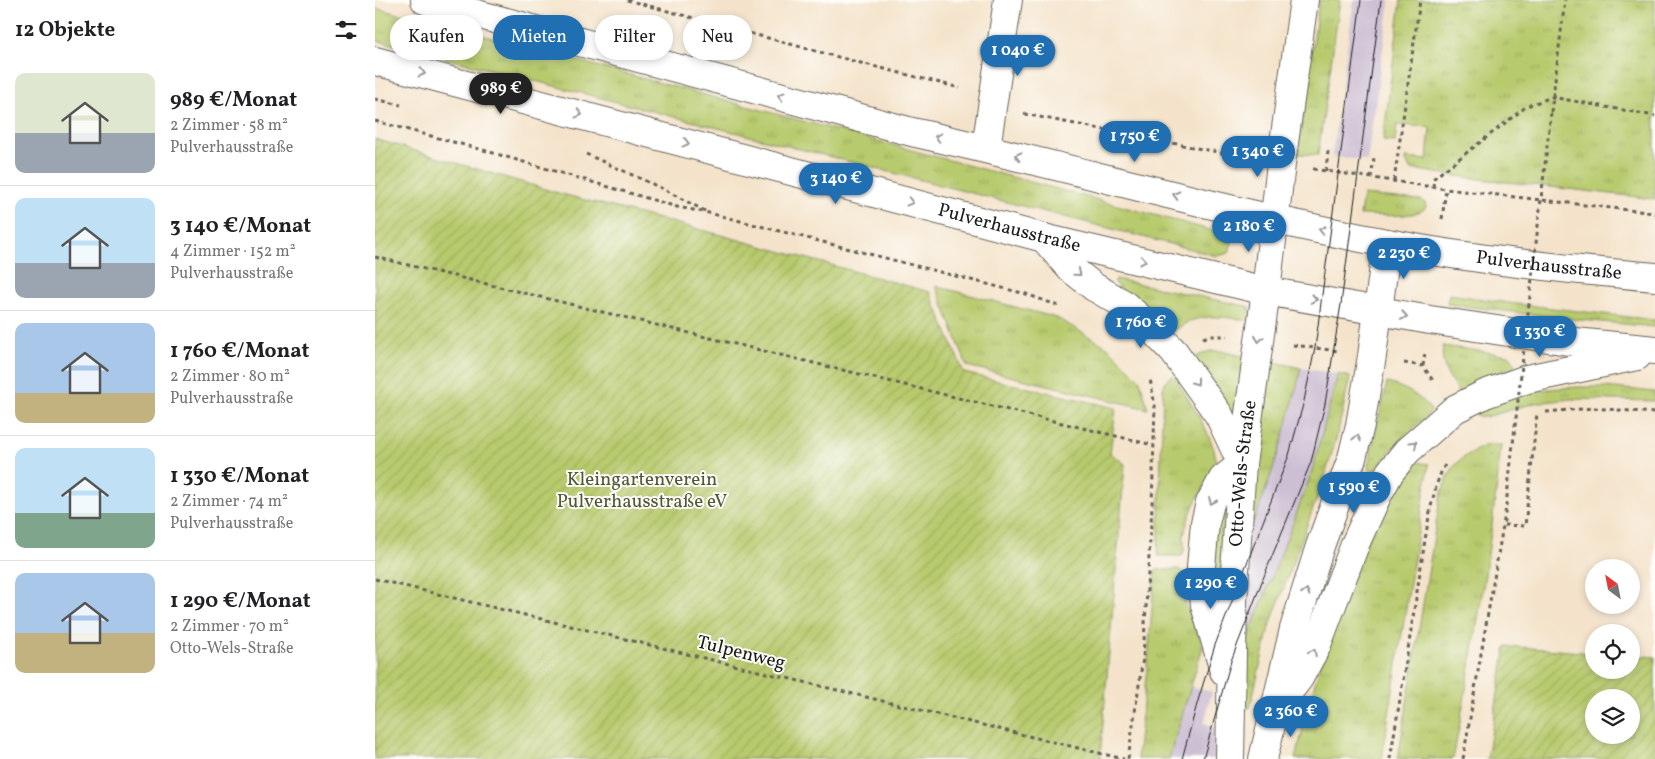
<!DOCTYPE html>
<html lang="de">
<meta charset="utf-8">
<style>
body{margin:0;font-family:Vollkorn,serif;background:#f6f6f6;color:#202124;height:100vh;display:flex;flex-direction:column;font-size:19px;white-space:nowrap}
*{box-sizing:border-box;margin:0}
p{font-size:16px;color:#757577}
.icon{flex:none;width:28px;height:28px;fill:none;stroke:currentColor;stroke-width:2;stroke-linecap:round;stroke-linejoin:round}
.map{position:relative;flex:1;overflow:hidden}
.drawer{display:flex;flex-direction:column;background:#fff;width:375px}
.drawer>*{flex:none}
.guide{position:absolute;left:15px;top:15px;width:475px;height:45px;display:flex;gap:10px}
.needle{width:32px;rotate:328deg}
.buttons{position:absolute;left:1210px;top:559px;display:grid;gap:10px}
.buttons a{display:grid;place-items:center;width:55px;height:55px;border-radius:50%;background:#fff;box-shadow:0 2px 8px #0003;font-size:25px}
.price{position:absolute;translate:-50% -42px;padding:0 11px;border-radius:18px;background:#1f6fb2;color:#fff;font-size:16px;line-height:32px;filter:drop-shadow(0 1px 2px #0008)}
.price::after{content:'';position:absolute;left:50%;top:30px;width:15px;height:11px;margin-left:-8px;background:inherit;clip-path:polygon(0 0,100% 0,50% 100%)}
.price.active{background:#222;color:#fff}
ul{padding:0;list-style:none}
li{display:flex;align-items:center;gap:15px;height:125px;padding:0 15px}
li+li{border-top:1px solid #e0e0e0}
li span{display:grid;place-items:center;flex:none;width:140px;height:100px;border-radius:10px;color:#555}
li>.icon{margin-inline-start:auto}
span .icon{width:60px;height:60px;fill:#fffc;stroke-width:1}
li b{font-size:21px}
h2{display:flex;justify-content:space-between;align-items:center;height:60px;padding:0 15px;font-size:21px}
.tag{padding:0 18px;border-radius:22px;background:#fff;box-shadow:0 2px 8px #0003;font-size:18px;line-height:45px}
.tag.active{background:#1f6fb2;color:#fff}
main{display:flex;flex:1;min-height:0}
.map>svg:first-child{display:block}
</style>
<main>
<section class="drawer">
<h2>12 Objekte<svg class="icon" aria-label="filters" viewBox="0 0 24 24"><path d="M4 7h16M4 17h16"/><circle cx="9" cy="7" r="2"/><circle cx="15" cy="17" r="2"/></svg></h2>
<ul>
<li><span style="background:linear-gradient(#dfe7d0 60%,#9aa5b1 0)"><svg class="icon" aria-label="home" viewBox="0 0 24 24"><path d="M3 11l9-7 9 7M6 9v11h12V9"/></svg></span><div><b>989 €/Monat</b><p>2 Zimmer · 58 m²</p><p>Pulverhausstraße</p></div></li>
<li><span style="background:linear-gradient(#bfe0f5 65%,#9aa5b1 0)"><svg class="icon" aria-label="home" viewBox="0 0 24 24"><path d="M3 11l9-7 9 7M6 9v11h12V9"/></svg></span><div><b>3 140 €/Monat</b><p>4 Zimmer · 152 m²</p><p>Pulverhausstraße</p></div></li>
<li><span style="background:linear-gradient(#a9c7e8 70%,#c2b280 0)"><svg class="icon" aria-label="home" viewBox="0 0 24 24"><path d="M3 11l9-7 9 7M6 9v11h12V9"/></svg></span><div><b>1 760 €/Monat</b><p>2 Zimmer · 80 m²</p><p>Pulverhausstraße</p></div></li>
<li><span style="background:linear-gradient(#bfe0f5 65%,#7fa58c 0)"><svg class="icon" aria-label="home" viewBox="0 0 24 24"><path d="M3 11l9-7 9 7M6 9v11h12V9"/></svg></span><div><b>1 330 €/Monat</b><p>2 Zimmer · 74 m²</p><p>Pulverhausstraße</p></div></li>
<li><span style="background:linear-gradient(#a9c7e8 60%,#c2b280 0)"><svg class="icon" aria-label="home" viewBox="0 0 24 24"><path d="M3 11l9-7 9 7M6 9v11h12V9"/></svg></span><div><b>1 290 €/Monat</b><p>2 Zimmer · 70 m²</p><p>Otto-Wels-Straße</p></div></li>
</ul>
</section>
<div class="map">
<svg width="1280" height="759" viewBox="0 0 1280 759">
<defs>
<pattern id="grass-tufts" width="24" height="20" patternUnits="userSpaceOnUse" patternTransform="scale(1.25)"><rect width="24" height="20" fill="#b7ca6d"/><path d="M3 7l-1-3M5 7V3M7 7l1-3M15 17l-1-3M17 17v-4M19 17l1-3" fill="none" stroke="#9dad5e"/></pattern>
<pattern id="garden-furrows" width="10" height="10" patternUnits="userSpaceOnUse" patternTransform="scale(1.25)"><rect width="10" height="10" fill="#b7ca6d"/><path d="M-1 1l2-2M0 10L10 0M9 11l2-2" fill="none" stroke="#9dad5e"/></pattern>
</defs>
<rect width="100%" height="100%" fill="#fdfcf7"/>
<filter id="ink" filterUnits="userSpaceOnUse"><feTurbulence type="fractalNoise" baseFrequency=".02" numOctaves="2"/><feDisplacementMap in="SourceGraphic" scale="10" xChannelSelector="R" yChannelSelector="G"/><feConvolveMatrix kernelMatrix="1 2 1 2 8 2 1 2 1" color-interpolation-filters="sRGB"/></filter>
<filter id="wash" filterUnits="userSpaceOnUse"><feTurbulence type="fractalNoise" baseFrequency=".0096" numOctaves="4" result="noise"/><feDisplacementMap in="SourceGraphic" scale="20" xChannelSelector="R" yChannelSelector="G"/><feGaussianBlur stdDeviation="1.12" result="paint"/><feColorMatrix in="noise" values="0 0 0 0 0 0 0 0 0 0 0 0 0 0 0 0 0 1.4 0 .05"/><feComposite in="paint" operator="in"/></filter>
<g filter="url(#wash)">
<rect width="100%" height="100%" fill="#f4e3ca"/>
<path fill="#ccbed3" d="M 979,0 L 1015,0 L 992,161 L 957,156 Z
M 926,368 L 963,374 L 937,471 L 869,651 L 875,519 L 916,414 Z
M 816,687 L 837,692 L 829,723 L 844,729 L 841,759 L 794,759 Z"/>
<path fill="url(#grass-tufts)" stroke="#6a7344" d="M 944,0 L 965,0 L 943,155 L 923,154 Z
M 1026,0 L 1280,0 L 1280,199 L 1088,177 L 1035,169 L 1030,158 L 1052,160 L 1055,127 L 1022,125 L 1020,142 L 1008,141 Z
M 0,8 L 91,31 L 854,235 L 857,242 L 854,253 L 842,256 L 0,40 Z
M 988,195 L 1046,200 L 1050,203 L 1051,207 C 1044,219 999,215 985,215 Z
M 741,279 L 875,307 L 876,321 C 856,318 833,313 813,322 C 808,325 802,329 796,332 L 739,283 Z
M 561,286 L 682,318 L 734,348 L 765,380 L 773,409 L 592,366 Z
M 1074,294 L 1134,303 L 1280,320 L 1280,327 L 1196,319 L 1072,304 Z
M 1068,346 L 1134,355 C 1139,360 1141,364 1137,370 L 1084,393 C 1073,378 1065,364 1068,346 Z
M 835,351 L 846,351 L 871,357 C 868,371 866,404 856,413 L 837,381 L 819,358 L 829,353 Z
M 896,361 L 926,368 C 914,423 899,469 879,521 L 875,519 Z
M 963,374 L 975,377 L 962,436 L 949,479 L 894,628 L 875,708 L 869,709 L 871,643 L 918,523 L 937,471 Z
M 798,375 C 808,391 846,446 840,464 C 835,481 822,495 816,512 C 813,518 811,527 809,534 C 808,541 811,550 807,556 L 783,556 L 788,389 L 791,380 Z
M 1012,383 C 1031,388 1044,395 1057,411 L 1023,442 L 1001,469 L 997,471 L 994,469 L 993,465 Z
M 1205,387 L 1230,387 L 1280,392 L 1280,401 L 1197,399 L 1160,403 L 1111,417 L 1106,417 L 1101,415 C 1135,390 1166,389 1205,387 Z
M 1112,445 L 1126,445 C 1116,550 1098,655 1078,759 L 1023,759 L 1065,499 C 1074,467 1082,458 1112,445 Z
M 1039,462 L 1054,464 L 1007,759 L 920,759 L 942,675 L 994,534 L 1024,480 Z
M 849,505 L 850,522 L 848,604 L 843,614 L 839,599 L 838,536 Z
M 804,569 L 808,572 L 808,590 L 811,606 L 828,646 L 794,759 L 762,759 L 773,658 L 780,570 Z"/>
<path fill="url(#garden-furrows)" stroke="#6a7344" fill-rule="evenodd" d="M 0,139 L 187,194 L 331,231 L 555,292 L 589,373 L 741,408 L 735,453 L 750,464 L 725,759 L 0,759 Z
M 1131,646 L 1219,653 L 1219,670 L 1256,670 L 1256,655 L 1280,657 L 1280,759 L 1112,759 ZM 1219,698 L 1256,698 L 1256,735 L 1219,735 Z"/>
</g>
<g filter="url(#ink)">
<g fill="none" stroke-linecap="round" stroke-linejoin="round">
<g stroke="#686259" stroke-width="30">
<g id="minor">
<path d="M 611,148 L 633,0"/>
<path d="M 849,671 L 830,605 L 826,567 L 830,523 L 835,503 L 848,479 L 867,464"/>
<path id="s1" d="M 855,759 L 858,601 L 867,464 L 891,291 L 906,164 L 929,0"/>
<path d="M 888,759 L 919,629 L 945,546 L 977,458 L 985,425 L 997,356 L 1012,243"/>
</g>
</g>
<g stroke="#686259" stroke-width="30">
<g id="major">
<path id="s2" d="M 50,0 L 537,132 C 696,167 852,213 1012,243 C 1101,260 1190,269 1280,277"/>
<path id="s3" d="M 0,61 L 669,238 L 891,291 L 1055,320 L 1200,342 L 1280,350"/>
<path d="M 669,238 L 694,267 L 719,287 L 747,303 L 774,326 L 799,352 L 844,415 L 867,464"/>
<path d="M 902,707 L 924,678 L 941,647 L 981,542 L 1002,496 L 1015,472 L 1032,451 L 1080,409 L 1110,394 L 1152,379 L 1262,356"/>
</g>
</g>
<path stroke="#686259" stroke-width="3" stroke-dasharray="4 4" stroke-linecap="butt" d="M 252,0 L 478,61 L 585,88
M 0,99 L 26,105
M 1176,112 L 1190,0
M 649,114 L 873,158
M 0,121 L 108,150 L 302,207 L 334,213 L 651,294 L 687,307
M 211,154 L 284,187 L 332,212
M 938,169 L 1071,189 L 1280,213
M 951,171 L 953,151
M 996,178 L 999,158
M 1019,181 L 1045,0
M 1058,187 L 1059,178 L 1152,106 L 1177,97 L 1280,116
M 1067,219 L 1071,189
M 0,257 L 778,445
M 828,338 L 834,336 L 852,336
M 918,345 L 963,351
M 1029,363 L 1048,366 L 1059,382
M 1048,366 L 1050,352
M 1171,412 L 1219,408 L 1280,413
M 1129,525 L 1150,526 L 1162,413
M 0,579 L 749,759
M 753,759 L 768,658 L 777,506 L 780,406 L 775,379
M 1015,759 C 1026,695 1036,630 1046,566 C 1050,541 1057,485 1070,465
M 1088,759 L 1130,514"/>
<use href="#minor" stroke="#fff" stroke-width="28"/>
<use href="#major" stroke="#fff" stroke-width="28"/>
<path stroke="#1c1c1c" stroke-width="1" d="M 807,759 L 822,704 L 840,645 L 914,455 L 929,401 L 940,348 L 986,0
M 828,759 L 856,661 L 895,561 L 936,462 L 950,404 L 966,304 L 1006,0"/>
<path stroke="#686259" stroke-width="3" stroke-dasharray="4 4" stroke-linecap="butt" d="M 1130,514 L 1176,112"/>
</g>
<defs><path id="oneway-chevron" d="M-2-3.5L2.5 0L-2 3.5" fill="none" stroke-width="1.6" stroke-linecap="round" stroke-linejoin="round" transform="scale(1.25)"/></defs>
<g stroke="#999">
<use href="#oneway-chevron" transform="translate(47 73) rotate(14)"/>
<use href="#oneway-chevron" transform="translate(406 96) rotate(-165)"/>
<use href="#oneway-chevron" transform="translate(204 114) rotate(15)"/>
<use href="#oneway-chevron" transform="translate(563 137) rotate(-168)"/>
<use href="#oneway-chevron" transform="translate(311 143) rotate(15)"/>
<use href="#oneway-chevron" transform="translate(643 156) rotate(-166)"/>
<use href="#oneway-chevron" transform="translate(801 195) rotate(-166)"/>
<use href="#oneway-chevron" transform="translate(535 202) rotate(15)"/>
<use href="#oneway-chevron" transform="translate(947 230) rotate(-168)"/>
<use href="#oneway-chevron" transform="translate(768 261) rotate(13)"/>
<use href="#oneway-chevron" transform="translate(703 273) rotate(39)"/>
<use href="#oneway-chevron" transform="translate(939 299) rotate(10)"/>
<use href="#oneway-chevron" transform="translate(1029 316) rotate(10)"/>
<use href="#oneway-chevron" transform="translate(884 339) rotate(98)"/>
<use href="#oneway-chevron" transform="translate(821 382) rotate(54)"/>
<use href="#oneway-chevron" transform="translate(982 438) rotate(-77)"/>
<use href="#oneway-chevron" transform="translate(1039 444) rotate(-43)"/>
<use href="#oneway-chevron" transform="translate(837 501) rotate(114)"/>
<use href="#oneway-chevron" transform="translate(931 592) rotate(-73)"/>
<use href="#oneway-chevron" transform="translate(938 652) rotate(-63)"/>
</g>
</g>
<g text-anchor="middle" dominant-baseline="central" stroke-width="4" stroke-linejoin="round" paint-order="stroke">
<g font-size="19" fill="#1c1c1c" stroke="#fdfcf7">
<text stroke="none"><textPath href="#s3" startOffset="656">Pulverhausstraße</textPath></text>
<text stroke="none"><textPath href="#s2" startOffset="1156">Pulverhausstraße</textPath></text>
<text stroke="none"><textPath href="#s1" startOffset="286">Otto-Wels-Straße</textPath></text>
<text transform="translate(366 653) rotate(14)">Tulpenweg</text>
</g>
<g font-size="19" fill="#525938" stroke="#fdfcf7">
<text x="267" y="480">Kleingartenverein<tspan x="267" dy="22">Pulverhausstraße eV</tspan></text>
</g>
</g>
</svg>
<div class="buttons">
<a><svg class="needle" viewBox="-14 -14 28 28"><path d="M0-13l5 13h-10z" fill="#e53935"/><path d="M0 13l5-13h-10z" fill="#757577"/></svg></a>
<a><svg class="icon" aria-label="locate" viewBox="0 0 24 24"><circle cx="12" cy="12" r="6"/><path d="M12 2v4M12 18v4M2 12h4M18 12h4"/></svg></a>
<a><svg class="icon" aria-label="layers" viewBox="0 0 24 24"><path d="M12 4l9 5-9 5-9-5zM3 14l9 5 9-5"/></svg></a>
</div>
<b class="price" style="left:643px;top:77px">1 040 €</b>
<b class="price active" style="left:126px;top:115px">989 €</b>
<b class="price" style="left:760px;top:163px">1 750 €</b>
<b class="price" style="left:883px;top:178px">1 340 €</b>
<b class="price" style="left:461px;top:205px">3 140 €</b>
<b class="price" style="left:874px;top:253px">2 180 €</b>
<b class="price" style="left:1029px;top:280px">2 230 €</b>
<b class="price" style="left:766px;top:349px">1 760 €</b>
<b class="price" style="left:1165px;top:358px">1 330 €</b>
<b class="price" style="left:979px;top:514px">1 590 €</b>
<b class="price" style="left:836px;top:610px">1 290 €</b>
<b class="price" style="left:916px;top:738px">2 360 €</b>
<div class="guide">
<a class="tag">Kaufen</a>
<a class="tag active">Mieten</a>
<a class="tag">Filter</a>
<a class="tag">Neu</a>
</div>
</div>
</main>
